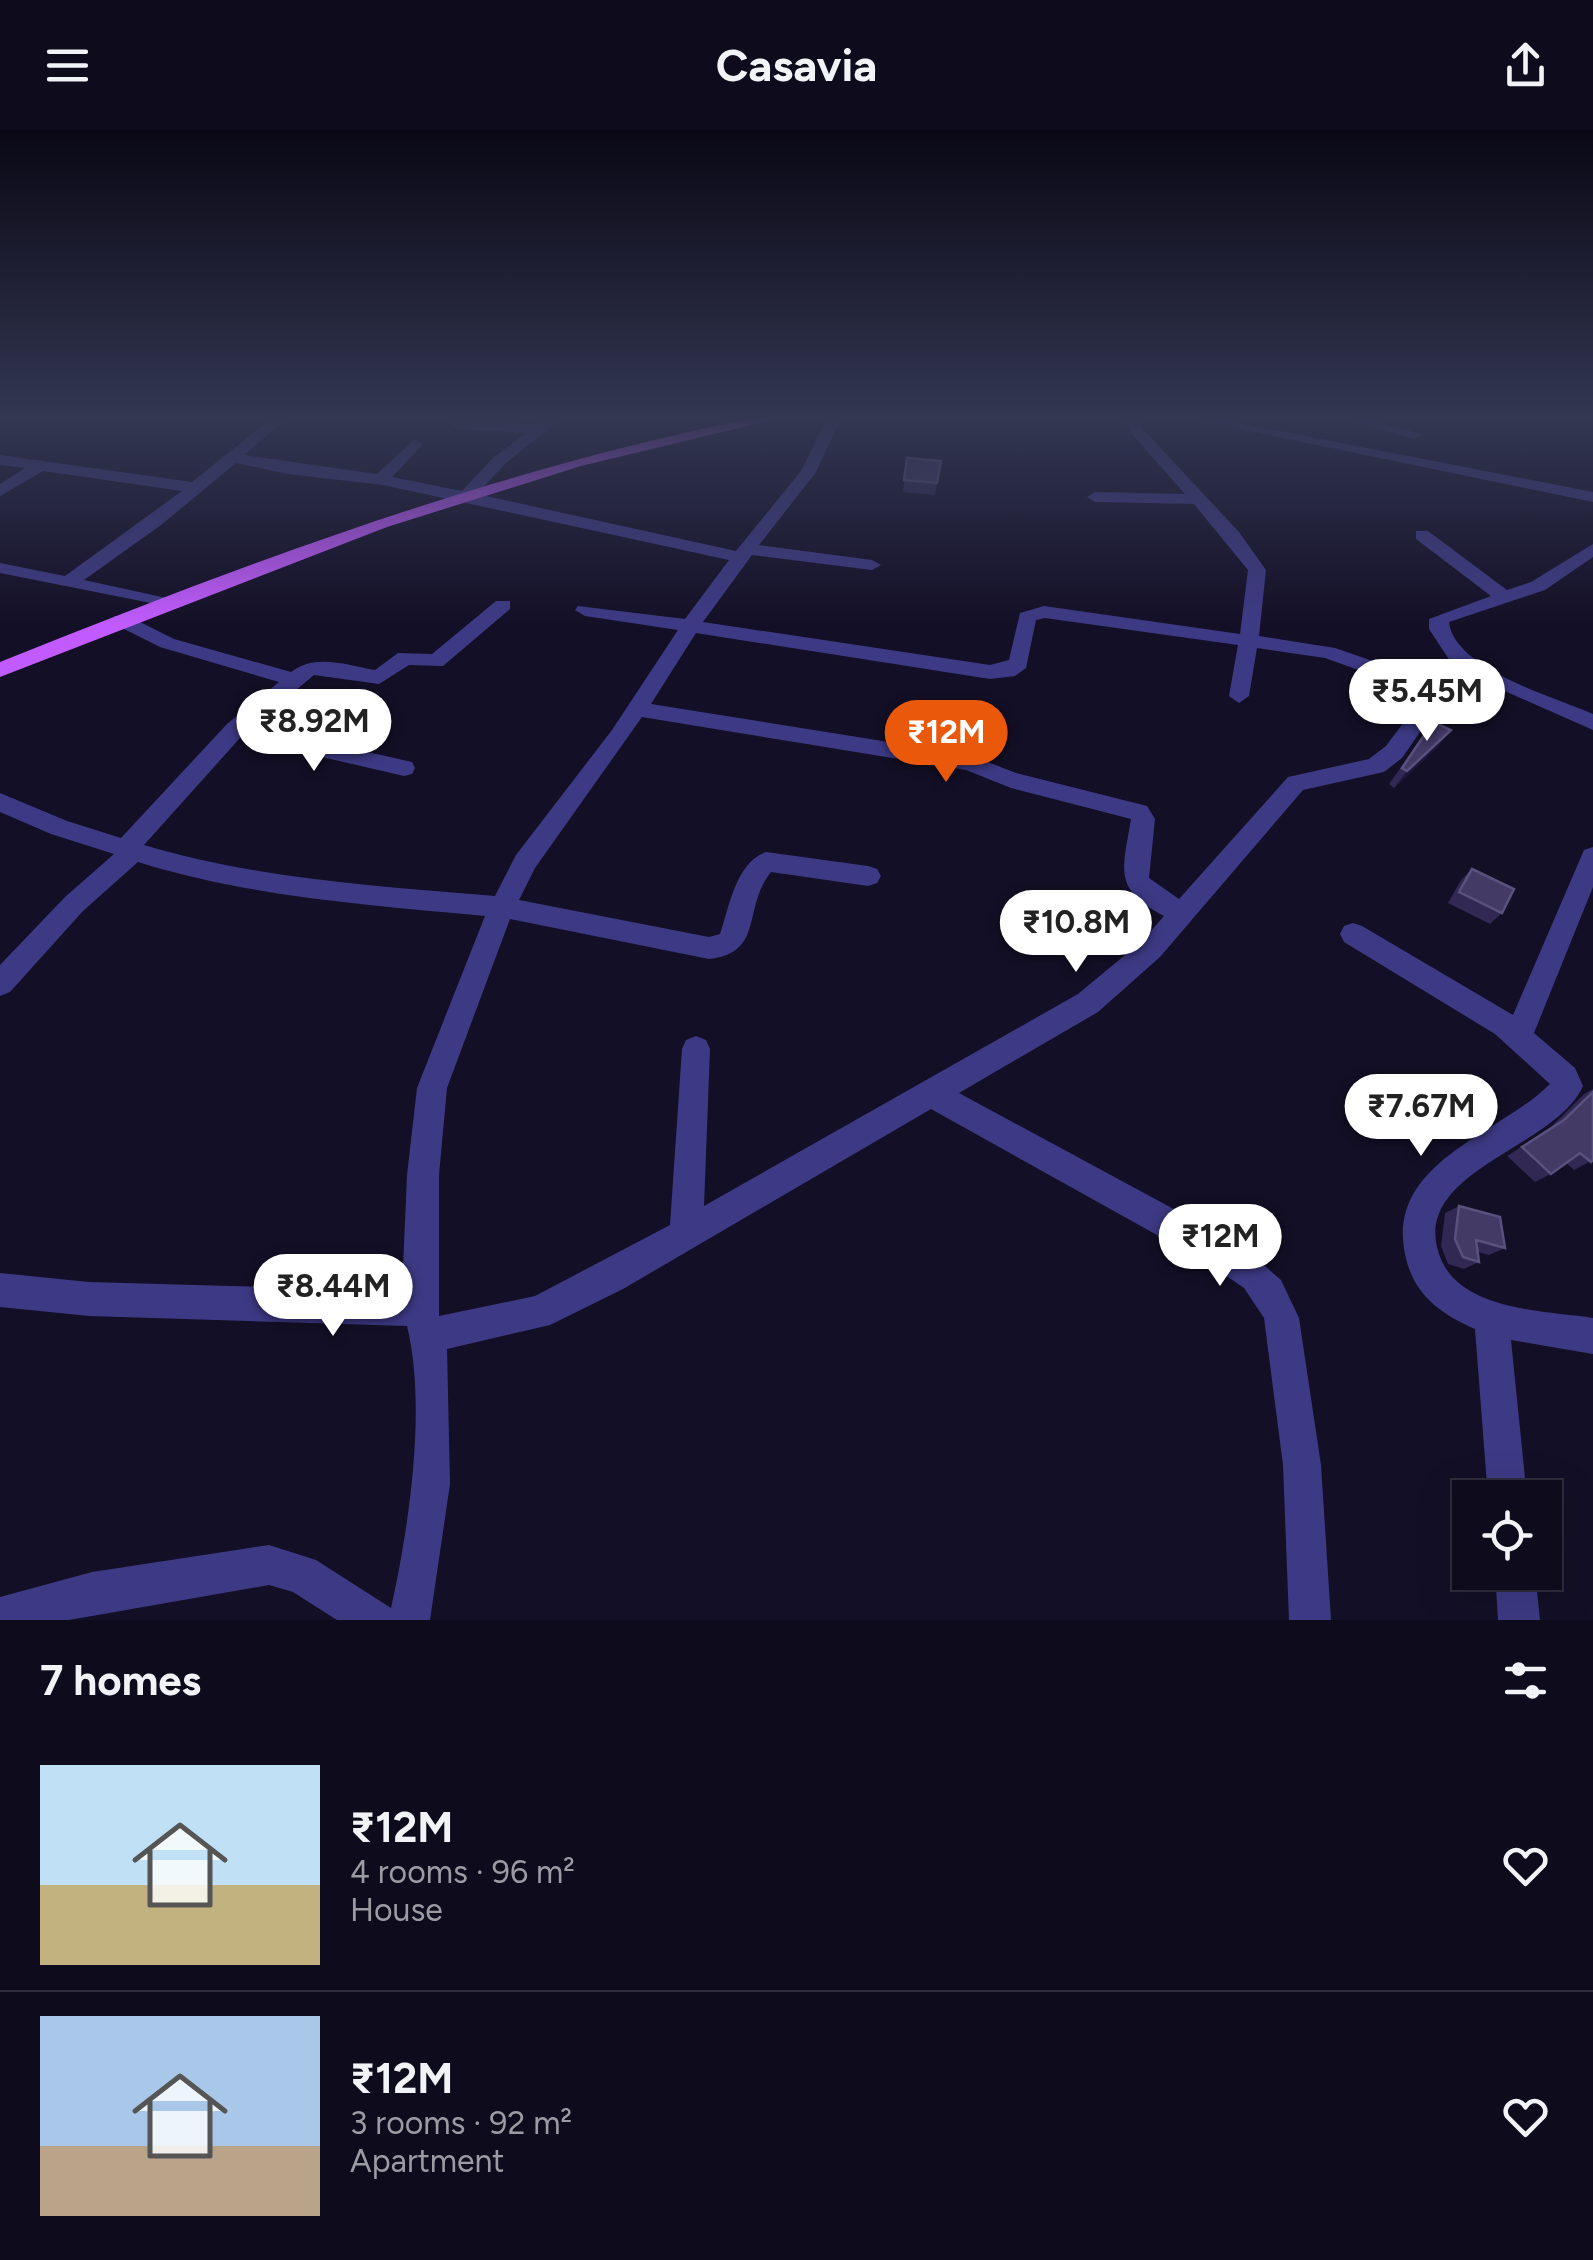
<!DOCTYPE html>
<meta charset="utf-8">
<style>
body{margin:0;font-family:Figtree,sans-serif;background:#171425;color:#f1f3f6;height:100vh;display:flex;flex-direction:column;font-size:38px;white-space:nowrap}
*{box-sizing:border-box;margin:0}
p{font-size:32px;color:#9b9ba3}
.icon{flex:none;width:55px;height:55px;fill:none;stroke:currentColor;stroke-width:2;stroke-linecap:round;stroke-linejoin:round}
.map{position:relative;height:1490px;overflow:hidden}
.panel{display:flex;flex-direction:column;background:#0e0b1c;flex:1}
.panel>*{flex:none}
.fabs{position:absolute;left:1452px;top:1350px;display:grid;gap:20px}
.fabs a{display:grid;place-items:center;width:110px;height:110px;border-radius:0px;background:#0e0b1c;box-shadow:0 10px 40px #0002,0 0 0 2px #2e2b3b;font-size:50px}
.price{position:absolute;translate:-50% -85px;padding:0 22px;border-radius:35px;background:#fff;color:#222;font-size:32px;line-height:65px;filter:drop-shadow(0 2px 5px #0008)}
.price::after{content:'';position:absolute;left:50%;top:60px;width:30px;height:22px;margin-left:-15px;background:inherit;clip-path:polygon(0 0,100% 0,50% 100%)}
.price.selected{background:#ea580c;color:#fff}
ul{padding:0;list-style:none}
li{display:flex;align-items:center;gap:30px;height:250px;padding:0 40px}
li+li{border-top:2px solid #2e2b3b}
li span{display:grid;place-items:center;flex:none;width:280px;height:200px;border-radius:0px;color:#555}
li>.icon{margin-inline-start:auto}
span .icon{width:120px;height:120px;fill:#fffc;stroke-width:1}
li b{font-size:42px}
h2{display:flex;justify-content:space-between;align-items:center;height:120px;padding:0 40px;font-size:42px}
header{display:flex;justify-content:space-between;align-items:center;height:130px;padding:0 40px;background:#0e0b1c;font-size:45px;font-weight:700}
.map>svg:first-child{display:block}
</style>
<header><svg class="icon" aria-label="menu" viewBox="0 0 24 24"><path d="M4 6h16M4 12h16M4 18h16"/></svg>Casavia<svg class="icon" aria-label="share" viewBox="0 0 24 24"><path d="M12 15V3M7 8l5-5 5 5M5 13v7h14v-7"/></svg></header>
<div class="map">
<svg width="1593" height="1490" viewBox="0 0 1593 1490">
<rect width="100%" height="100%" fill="#130f26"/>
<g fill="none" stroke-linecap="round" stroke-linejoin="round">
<path fill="#3d3a85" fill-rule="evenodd" d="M 272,288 L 287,288 L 244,325 L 377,344 L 415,309 L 423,314 L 392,347 L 462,361 L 493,328 L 526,303 L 458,299 L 451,295 L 453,292 L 537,294 L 546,288 L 562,288 L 505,334 L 477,364 L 736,421 L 801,341 L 827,288 L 841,288 L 816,342 L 759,415 L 872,430 L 881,435 L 872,440 L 752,425 L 703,492 L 990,535 L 1009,530 L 1020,483 L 1044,476 L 1240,504 L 1248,440 L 1194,374 L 1095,372 L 1087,367 L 1095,362 L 1185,364 L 1130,302 L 1125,288 L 1139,288 L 1142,298 L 1239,402 L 1266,440 L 1259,506 L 1335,518 L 1434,552 L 1452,534 L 1429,499 L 1429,489 L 1491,466 L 1416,409 L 1416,401 L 1428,401 L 1507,460 L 1531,452 L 1593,414 L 1593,427 L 1545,460 L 1449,492 C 1454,539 1554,567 1593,584 L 1593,600 L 1466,544 L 1445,566 L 1402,628 L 1384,642 L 1303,660 L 1160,827 L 1098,882 L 959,963 L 1242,1116 L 1281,1150 L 1299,1188 L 1321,1335 L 1331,1490 L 1289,1490 L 1283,1335 L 1264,1188 L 1244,1158 L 1209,1134 L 931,979 L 623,1159 L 550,1195 L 447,1219 L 450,1354 L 430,1490 L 337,1490 L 293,1462 L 269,1455 L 69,1490 L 0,1490 L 0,1467 L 92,1442 L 269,1415 L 316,1430 L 391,1478 C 409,1397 427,1277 407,1196 L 89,1186 L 0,1177 L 0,1143 L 89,1152 L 402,1161 L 407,1045 L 417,958 L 485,786 C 369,775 250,767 138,732 L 83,781 L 10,862 L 0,866 L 0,835 L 65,767 L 114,724 L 51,704 L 0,682 L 0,663 L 67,691 L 121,708 L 227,594 L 279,552 L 160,517 L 114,494 L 114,486 L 128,486 L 174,509 L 291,542 C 315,523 347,535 375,540 L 398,523 L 432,524 L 496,471 L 510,471 L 510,479 L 443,536 L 409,535 L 379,554 L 314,545 L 253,596 L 412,632 L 415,638 L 412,644 L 404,646 L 240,608 L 144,715 C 257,749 378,756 495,766 L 516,725 L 612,600 L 678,500 L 585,486 L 575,480 L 578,476 L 685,489 L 729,430 L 383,355 L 288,344 L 236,333 L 161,395 L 84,450 L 171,469 L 171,477 L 0,443 L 0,433 L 65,446 L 182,361 L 43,341 L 0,366 L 0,354 L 25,338 L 0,335 L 0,325 L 192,352 ZM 1045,488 L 1238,515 L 1229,566 L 1239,573 L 1249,566 L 1257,518 L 1325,528 L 1425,564 L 1386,616 L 1369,629 L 1288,647 L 1179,769 L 1149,748 L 1155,689 L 1147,676 L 1016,643 L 970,625 L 651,574 L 696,503 L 990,549 L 1015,546 L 1026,538 L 1036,490 ZM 642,587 L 966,640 L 1011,658 L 1131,689 C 1123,739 1112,759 1164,786 L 1142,811 L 1078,864 L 704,1076 L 710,919 L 706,910 L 696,906 L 686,910 L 682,919 L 670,1095 L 535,1166 L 439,1186 L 439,1045 L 447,958 L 510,789 L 709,829 C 765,823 742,778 771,742 L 868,756 L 877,753 L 881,746 L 877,739 L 868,736 L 766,722 C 736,732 729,778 720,804 L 709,807 L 519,770 L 535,738 Z
M 1186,288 L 1213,288 L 1593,362 L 1593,372 Z
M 1338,288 L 1362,288 L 1422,304 L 1414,309 Z
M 1593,717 L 1593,757 L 1534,903 L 1575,938 L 1583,956 C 1556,1017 1419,1039 1437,1117 C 1451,1181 1541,1180 1593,1188 L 1593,1224 L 1511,1210 L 1527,1368 L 1488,1368 L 1475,1199 C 1439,1183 1413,1164 1405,1124 C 1386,1032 1499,1005 1550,954 L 1495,904 L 1344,812 L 1340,804 L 1344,796 L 1353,793 L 1362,796 L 1513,885 L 1581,727 L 1584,720 Z
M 1495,1442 L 1535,1442 L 1540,1490 L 1498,1490 Z"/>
<path fill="#c25bff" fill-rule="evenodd" d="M 754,288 L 781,288 L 581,336 L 387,397 L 0,547 L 0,532 C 247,433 493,340 754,288 Z"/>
</g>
<path fill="#312854" d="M 907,328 L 941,331 L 935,365 L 903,362 Z
M 1433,592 L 1438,617 L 1394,658 L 1389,654 Z
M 1472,739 L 1502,783 L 1490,794 L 1448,773 L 1461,750 Z
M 1593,959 L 1593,1030 L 1574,1040 L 1566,1033 L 1551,1044 L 1535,1052 L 1507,1026 L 1549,999 L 1584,964 Z
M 1459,1076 L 1505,1118 L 1489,1125 L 1478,1122 L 1479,1132 L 1464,1139 L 1448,1134 L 1441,1116 L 1445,1083 Z"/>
<path fill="#1d163a" d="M 1451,600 L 1438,617 L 1394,658 L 1407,641 Z"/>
<path fill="#433a66" stroke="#5a527e" stroke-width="2.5" d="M 907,328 L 941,331 L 937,353 L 904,350 Z
M 1433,592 L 1451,600 L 1407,641 L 1402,638 Z
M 1472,739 L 1514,759 L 1502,783 L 1459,762 Z
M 1593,962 L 1593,1030 L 1591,1032 L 1580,1023 L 1551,1044 L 1522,1017 L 1564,990 Z
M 1459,1076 L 1500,1087 L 1505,1118 L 1476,1110 L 1479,1132 L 1463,1127 L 1455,1109 Z"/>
<linearGradient id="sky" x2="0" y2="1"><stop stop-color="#0a0815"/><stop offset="0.58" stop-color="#333752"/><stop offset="1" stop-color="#333752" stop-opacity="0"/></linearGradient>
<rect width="1593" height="496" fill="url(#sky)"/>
</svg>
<div class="fabs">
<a><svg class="icon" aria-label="locate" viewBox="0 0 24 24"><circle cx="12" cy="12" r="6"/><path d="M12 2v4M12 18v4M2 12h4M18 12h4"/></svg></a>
</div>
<b class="price" style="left:1427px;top:614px">₹5.45M</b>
<b class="price" style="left:314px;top:644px">₹8.92M</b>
<b class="price selected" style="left:946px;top:655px">₹12M</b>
<b class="price" style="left:1076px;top:845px">₹10.8M</b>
<b class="price" style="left:1421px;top:1029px">₹7.67M</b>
<b class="price" style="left:1220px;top:1159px">₹12M</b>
<b class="price" style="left:333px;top:1209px">₹8.44M</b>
</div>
<section class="panel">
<h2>7 homes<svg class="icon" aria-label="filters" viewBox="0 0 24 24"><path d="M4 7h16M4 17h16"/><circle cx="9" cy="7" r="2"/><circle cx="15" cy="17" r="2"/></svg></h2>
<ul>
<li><span style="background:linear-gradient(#bfe0f5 60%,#c2b280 0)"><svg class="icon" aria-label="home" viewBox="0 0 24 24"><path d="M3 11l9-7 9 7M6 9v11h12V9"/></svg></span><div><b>₹12M</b><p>4 rooms · 96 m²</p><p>House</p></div><svg class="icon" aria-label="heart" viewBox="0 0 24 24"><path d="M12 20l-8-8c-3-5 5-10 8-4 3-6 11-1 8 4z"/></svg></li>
<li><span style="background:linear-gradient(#a9c7e8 65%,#b9a48a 0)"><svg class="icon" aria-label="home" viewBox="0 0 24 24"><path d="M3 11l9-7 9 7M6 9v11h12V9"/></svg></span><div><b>₹12M</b><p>3 rooms · 92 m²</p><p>Apartment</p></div><svg class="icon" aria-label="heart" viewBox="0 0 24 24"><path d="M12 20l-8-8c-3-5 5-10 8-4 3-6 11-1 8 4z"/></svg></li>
</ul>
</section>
